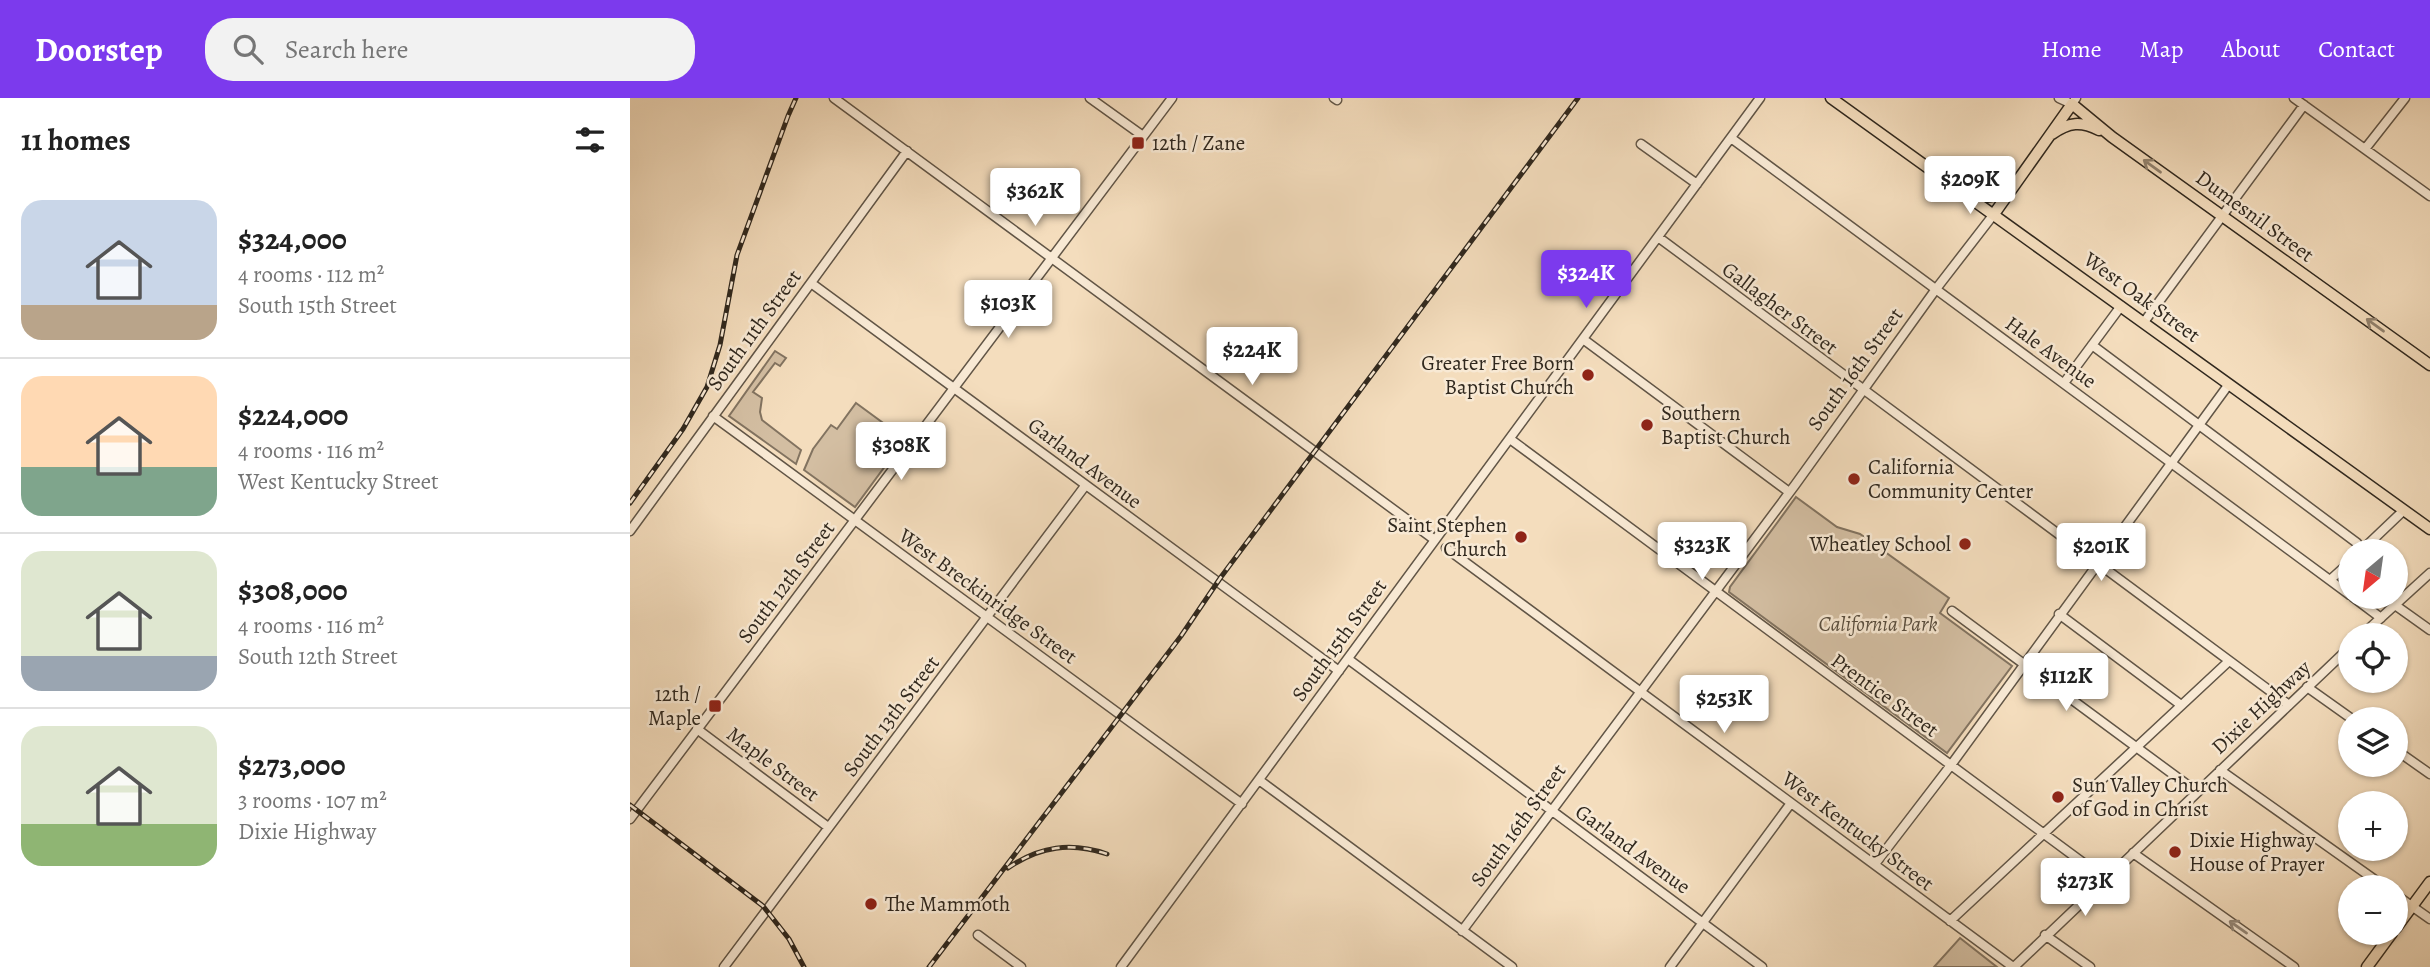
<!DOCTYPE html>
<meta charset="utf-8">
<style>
body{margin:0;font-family:Alegreya,serif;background:#f2f2f2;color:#222;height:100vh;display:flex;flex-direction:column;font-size:26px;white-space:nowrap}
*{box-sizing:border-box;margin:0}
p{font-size:23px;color:#767676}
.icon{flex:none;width:38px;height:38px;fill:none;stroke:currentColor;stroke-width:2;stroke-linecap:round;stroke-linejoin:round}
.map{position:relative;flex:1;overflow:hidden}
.sheet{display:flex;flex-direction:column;background:#fff;width:630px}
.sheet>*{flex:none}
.needle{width:46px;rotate:209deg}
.tools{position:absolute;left:1708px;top:441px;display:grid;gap:14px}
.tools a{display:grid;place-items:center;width:70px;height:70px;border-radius:50%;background:#fff;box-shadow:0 2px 5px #0004;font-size:35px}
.price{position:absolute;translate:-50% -60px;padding:0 16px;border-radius:7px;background:#fff;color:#222;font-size:23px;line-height:46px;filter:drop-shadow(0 2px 4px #0008)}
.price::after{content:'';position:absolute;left:50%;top:42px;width:21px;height:16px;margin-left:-10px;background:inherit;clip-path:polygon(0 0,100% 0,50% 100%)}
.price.active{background:#7c3aed;color:#fff}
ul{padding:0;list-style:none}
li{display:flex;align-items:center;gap:21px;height:175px;padding:0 21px}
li+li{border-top:2px solid #e0e0e0}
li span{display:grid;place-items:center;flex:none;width:196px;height:140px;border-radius:21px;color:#555}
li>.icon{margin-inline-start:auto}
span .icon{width:84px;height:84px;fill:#fffc;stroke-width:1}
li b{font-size:30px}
h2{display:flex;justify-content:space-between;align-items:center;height:84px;padding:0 21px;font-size:30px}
header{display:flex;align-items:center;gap:42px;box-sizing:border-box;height:98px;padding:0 35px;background:#7c3aed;color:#fff}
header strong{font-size:33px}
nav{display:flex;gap:38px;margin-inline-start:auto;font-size:24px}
.search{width:490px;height:63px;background:#f2f2f2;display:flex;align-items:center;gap:18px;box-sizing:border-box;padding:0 24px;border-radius:28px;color:#767676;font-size:26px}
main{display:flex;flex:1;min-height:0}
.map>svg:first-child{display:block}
</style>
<header>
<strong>Doorstep</strong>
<div class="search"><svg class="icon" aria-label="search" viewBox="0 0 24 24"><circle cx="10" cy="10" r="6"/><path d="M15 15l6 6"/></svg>Search here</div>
<nav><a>Home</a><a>Map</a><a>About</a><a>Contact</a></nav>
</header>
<main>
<section class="sheet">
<h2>11 homes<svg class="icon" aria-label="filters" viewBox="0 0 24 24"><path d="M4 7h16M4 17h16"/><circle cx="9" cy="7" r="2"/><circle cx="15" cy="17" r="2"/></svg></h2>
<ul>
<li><span style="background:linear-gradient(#c9d6e8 75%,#b9a48a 0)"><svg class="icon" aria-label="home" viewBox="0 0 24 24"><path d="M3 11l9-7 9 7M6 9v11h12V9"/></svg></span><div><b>$324,000</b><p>4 rooms · 112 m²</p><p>South 15th Street</p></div></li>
<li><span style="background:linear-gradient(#ffd9b3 65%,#7fa58c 0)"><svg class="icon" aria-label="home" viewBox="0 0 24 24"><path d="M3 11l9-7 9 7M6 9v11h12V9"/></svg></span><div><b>$224,000</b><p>4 rooms · 116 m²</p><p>West Kentucky Street</p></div></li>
<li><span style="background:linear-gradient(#dfe7d0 75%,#9aa5b1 0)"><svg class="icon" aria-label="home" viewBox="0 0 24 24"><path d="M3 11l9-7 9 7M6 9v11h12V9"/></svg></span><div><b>$308,000</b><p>4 rooms · 116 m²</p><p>South 12th Street</p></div></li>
<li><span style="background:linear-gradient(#dfe7d0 70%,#8fb573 0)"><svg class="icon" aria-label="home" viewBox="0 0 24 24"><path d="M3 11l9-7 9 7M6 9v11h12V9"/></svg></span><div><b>$273,000</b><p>3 rooms · 107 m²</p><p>Dixie Highway</p></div></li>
</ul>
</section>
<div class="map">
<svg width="1800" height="869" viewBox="0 0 1800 869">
<rect width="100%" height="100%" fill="#f4ddbd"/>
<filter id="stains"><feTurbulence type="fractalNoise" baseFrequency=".00286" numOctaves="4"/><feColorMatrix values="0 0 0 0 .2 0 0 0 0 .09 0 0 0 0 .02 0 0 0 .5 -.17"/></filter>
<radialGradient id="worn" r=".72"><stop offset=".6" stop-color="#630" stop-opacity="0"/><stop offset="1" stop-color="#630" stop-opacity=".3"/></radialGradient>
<path fill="#d3bea2" stroke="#827360" stroke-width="2" d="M 145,253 L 156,260 L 150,268 L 145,265 L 123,294 L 132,300 L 130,314 L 132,322 L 171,352 L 166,366 L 99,318 Z
M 226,305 L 275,341 L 225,409 L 174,372 L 183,351 L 201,327 L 207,331 Z
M 1166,399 L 1207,429 L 1230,436 L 1319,500 L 1310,515 L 1382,568 L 1317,655 L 1099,494 L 1100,489 Z
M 1330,840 L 1367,869 L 1304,869 Z"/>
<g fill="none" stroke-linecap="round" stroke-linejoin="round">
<g stroke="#615546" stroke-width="11">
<path id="minor" d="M 204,0 L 805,442
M 460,0 L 513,38
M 704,0 L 707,2
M 1429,0 L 1442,6 L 1446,0
M 1664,0 L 1800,98
M 1101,40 L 1720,497
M 1011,46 L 1067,86
M 1735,51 L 1775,0
M 1028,139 L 1659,607
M 181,185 L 709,573
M 1514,224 L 1674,7
M 953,241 L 1159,394
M 1462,247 L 1727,445 L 1732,452
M 1434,285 L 1491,208
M 83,318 L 612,706
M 880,341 L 1475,781
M 0,433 L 277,53
M 816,450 L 1383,869
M 1731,453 L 1774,412
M 1700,482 L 1720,464
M 1723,499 L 1751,520
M 1765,507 L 1800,532
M 1322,513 L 1567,694
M 1429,516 L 1551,607
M 1732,537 L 1800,475
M 718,561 L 1132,869
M 1677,589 L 1722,621
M 67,631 L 198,729
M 1766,652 L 1800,676
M 1590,672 L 1755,789
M 629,682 L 882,869
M 0,721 L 542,0
M 1503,755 L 1664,869
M 1245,766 L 1321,667 L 1599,286
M 1766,797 L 1800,821
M 1320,823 L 1599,563
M 832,833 L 1165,387 L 1306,191 L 1364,116
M 348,837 L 391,869
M 1415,837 L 1460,869
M 94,869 L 455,388
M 491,869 L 1130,0
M 1040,869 L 1161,705
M 1384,869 L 1720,549"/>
</g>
<g stroke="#30281e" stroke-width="13">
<path id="major" d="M 1201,0 L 1800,431
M 1422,36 C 1439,24 1451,23 1469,32
M 1337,96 C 1353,100 1366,100 1379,90
M 1364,116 L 1442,6 L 1482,39 L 1800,267
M 1766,830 L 1800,784
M 1737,869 L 1762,835"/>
</g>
<use href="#minor" stroke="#f8e9d4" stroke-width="8"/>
<use href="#major" stroke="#f4ddbd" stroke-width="10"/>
<g stroke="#30281e" stroke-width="5">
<path id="rail" d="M 0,405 L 53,331 L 77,289 L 90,247 L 107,157 L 158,18 L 166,0
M 0,707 L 133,808 L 159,841 L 174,869
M 378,770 C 410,748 441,744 477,756
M 299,869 L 551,538 L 591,479 L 948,0"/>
</g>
<use href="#rail" stroke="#f8e9d4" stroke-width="2.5" stroke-dasharray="8" stroke-linecap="butt"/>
</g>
<defs><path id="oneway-shaft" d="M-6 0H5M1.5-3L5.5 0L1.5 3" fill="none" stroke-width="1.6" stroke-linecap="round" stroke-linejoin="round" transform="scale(1.75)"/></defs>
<g stroke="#92826e">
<use href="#oneway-shaft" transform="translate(1522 68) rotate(-144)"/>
<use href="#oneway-shaft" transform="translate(1745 227) rotate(-144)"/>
</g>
<use stroke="#948879" href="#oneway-shaft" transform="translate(1608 829) rotate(-145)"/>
<g fill="#8f2418" stroke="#f8e9d4" stroke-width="2.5">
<rect x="501" y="38" width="14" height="14" rx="3.5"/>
<circle cx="958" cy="277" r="7"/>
<circle cx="1017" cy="327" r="7"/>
<circle cx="1224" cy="381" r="7"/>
<circle cx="891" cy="439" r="7"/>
<circle cx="1335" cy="446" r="7"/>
<rect x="78" y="601" width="14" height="14" rx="3.5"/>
<circle cx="1428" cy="699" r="7"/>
<circle cx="1545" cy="754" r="7"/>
<circle cx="241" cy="806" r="7"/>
</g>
<g text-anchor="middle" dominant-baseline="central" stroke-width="5" stroke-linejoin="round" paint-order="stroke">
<g font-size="21" fill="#30281e" stroke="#f8e9d4" text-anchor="start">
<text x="522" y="45">12th / Zane</text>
<text x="944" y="265" text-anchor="end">Greater Free Born<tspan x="944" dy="24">Baptist Church</tspan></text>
<text x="1031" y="315">Southern<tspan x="1031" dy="24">Baptist Church</tspan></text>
<text x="1238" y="369">California<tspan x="1238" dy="24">Community Center</tspan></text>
<text x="877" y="427" text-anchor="end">Saint Stephen<tspan x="877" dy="24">Church</tspan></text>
<text x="1321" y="446" text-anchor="end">Wheatley School</text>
<text x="71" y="596" text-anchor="end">12th /<tspan x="71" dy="24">Maple</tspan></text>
<text x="1442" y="687">Sun Valley Church<tspan x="1442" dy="24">of God in Christ</tspan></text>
<text x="1559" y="742">Dixie Highway<tspan x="1559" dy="24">House of Prayer</tspan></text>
<text x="255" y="806">The Mammoth</text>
</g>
<g font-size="21" fill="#30281e" stroke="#f8e9d4">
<text transform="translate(1625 118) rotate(36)">Dumesnil Street</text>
<text transform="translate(1512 199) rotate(36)">West Oak Street</text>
<text transform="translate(1150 210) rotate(37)">Gallagher Street</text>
<text transform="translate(124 232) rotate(-54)">South 11th Street</text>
<text transform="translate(1421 254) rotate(36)">Hale Avenue</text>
<text transform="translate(1225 271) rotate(-54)">South 16th Street</text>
<text transform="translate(455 365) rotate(37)">Garland Avenue</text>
<text transform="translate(156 484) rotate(-53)">South 12th Street</text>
<text transform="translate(358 498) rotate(36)">West Breckinridge Street</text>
<text transform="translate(709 542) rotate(-54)">South 15th Street</text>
<text transform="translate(1255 597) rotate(36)">Prentice Street</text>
<text transform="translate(1631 609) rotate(-43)">Dixie Highway</text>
<text transform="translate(261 618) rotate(-53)">South 13th Street</text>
<text transform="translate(143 666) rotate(37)">Maple Street</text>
<text transform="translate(888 727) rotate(-54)">South 16th Street</text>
<text transform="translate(1228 733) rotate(37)">West Kentucky Street</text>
<text transform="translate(1003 751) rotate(36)">Garland Avenue</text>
</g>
<g font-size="21" font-style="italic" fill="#594e3f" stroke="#f8e9d4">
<text x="1248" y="526">California Park</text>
</g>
</g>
<rect width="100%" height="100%" filter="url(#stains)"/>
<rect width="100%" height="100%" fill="url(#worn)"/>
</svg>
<div class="tools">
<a><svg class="needle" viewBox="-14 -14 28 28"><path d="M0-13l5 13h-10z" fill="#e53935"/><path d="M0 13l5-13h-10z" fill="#767676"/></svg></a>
<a><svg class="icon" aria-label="locate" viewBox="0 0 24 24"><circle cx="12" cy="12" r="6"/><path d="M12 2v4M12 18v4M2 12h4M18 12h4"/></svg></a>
<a><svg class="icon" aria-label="layers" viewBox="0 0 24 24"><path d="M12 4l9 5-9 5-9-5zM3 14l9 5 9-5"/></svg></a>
<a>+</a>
<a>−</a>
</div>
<b class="price" style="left:1340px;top:118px">$209K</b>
<b class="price" style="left:405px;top:130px">$362K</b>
<b class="price active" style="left:956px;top:212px">$324K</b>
<b class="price" style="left:378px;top:242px">$103K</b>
<b class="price" style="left:622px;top:289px">$224K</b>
<b class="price" style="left:271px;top:384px">$308K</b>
<b class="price" style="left:1072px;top:484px">$323K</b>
<b class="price" style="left:1471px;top:485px">$201K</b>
<b class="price" style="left:1436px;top:615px">$112K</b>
<b class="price" style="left:1094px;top:637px">$253K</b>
<b class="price" style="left:1455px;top:820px">$273K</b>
</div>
</main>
